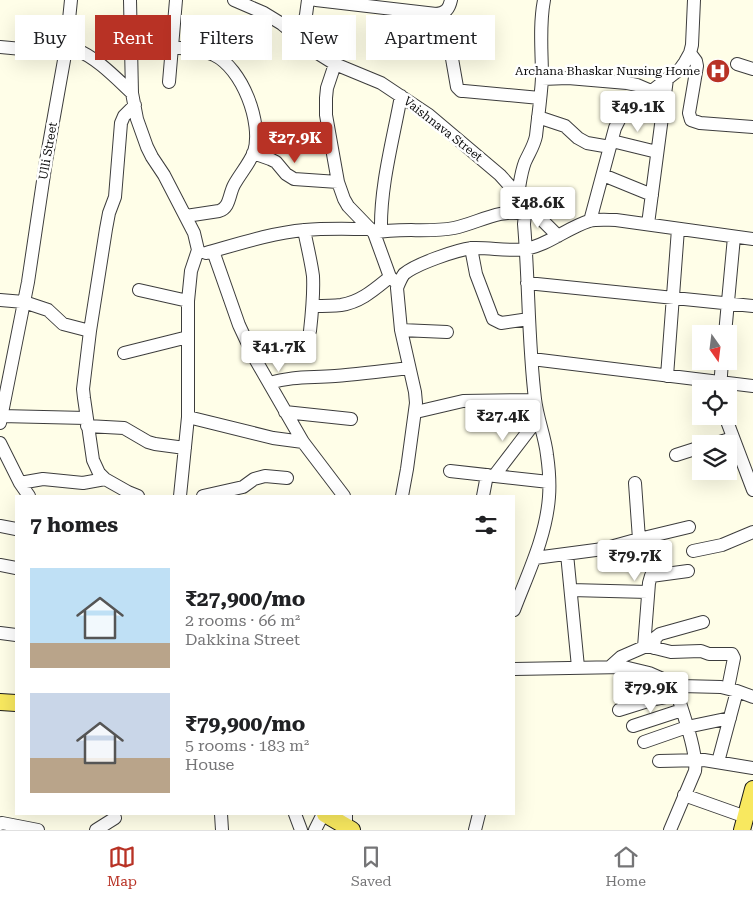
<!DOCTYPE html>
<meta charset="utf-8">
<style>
body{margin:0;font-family:"Roboto Serif",serif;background:#f2f2f2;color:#202124;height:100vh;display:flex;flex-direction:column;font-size:19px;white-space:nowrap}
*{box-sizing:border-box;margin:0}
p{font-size:16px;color:#757577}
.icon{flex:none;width:28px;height:28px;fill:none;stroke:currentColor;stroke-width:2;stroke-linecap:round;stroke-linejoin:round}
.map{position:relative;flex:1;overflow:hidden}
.drawer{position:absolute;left:15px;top:495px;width:500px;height:320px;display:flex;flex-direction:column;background:#fff;border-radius:0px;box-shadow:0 5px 20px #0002}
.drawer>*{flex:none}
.hud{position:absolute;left:15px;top:15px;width:500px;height:45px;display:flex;gap:10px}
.needle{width:32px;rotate:166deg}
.controls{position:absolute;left:692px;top:325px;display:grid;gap:10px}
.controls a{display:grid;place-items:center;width:45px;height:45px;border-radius:0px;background:#fff;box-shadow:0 5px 20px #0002;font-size:25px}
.price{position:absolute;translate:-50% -42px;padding:0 11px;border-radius:5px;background:#fff;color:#222;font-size:16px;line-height:32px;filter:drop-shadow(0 1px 2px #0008)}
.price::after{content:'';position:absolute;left:50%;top:30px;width:15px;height:11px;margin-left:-8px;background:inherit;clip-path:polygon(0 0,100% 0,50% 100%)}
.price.on{background:#b83225;color:#fff}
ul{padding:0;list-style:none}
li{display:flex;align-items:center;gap:15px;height:125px;padding:0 15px}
li span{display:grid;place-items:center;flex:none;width:140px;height:100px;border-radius:0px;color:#555}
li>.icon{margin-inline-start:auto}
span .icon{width:60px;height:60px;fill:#fffc;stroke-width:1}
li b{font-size:21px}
h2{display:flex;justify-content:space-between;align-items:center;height:60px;padding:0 15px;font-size:21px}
.tag{padding:0 18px;border-radius:0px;background:#fff;box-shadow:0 5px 20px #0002;font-size:18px;line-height:45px}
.tag.on{background:#b83225;color:#fff}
.menu{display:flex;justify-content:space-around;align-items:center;height:70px;border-top:1px solid #e0e0e0;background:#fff;font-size:14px;color:#757577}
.menu a{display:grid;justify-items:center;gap:2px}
.menu .on{color:#b83225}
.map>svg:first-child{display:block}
</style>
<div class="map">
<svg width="753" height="830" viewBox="0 0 753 830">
<rect width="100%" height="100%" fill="#fffee8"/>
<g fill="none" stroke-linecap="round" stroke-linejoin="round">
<g stroke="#3d3d3d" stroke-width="14">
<path id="minor" d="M 130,0 L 132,93 L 137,119 L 147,147 L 152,157 L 164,175 L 194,233 L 198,250 L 191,271 L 188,301 L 188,417 L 180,496
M 234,0 L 264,13 L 282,24 L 319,54 L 335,64 L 381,83 L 429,115 L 500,175 L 528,206 L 558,236
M 316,0 L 436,14 C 446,13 449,9 451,0
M 444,13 L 457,87 L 461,91 L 464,91 L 540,98
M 299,39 L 306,15 L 308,0
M 0,47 L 22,49 L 76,50 C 95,56 117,79 132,93
M 172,47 C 185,49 202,49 214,55 C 242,68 263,123 254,152 C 249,164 240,174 234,185 C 229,194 230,208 219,211 L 186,216
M 690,53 L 696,61 L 697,66 L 689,113 L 691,120 L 700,123 L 753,127
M 335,64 L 327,88 L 326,98 L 326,115 L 338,182 L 344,199 L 348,206 L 374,233 L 390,277 L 398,284
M 737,64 L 753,69
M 542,79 L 568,78 L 627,83 L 637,85 L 651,91
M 169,82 L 176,0
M 135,105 L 124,116 L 121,123 L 115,197 L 109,213 L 106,229 L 90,331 L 83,389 L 84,398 L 93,460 L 99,473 L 105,479 L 128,492 L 138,496
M 538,117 L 565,126 L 578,138 L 587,143 L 610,147
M 612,141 L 657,152
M 253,153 L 270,159 L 276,162 L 286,174 L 294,179 L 338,182
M 603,175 L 652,195
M 518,194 C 520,183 521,172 525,162 C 529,153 534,146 536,136 C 538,117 541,97 542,78 C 542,52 539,26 544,0
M 590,221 L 615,128 L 620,118 L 626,111 L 680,69 L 685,62 L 690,53 L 692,45 L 694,0
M 648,224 L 667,79
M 304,230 C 307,245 311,261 313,276 C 314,295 312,313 310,331
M 381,231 C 380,186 393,140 401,96
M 374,233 C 400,227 428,233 454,228 C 478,223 500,208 525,214
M 471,248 L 476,274 L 493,319 L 501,323 L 529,319
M 213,251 L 239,325 L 254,357 L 303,442 L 344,496
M 206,253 C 238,244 271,233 305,230 C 326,228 349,229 371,229
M 527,283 L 753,306
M 139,290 L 188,301
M 0,300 L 24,302 L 48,310 L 63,324 L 90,331
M 313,306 C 322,306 332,306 341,305 C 361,302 375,289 390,277
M 401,330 L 447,332
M 725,334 L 734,237
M 124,353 L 188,337
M 532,359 L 753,386
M 667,376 L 678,229
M 269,383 C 293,376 310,378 335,376 C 359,374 384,371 409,368
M 720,389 L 722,361
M 285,412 L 351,419
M 416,412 L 463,401 L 535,400
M 1,416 L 86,418
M 725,416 L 753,490
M 188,417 L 273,438 L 303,442
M 0,423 L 28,282 L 46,161 L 66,49 L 71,0
M 480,425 L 537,425
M 87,426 L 124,428 L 148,442 L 155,444 L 185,448
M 0,443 L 20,483 L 29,496
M 713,444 L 733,438
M 676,455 L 701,447
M 450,471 L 549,482
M 494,476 L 533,425
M 20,483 L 43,479 L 83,483 L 105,479
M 635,483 L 639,539
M 203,496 L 243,487 L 254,479 L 265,476 L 287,478
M 402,496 L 407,469 L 416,403 L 415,392 L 401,330 L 397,288 C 399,283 401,278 404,274 C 416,264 456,250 472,248 C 490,247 508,252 526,249 C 548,245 567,228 589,221 C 597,219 607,220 616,220 L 753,239
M 483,496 L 487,475
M 0,526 L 16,529
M 693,551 L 722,545 L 753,532
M 567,554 L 578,667
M 535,558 L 603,549 L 639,539 L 689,527
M 0,565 L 16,568
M 571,590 L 648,592
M 514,610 C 528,573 546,537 549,497 C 550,484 549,469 547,455 C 545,436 537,418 535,399 C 528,341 529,283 524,224 L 525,214 L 528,206
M 0,633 L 16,635
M 644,647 L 649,583 L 651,576 L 688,571
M 654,648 L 655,638 L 660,634 L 703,622
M 611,666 L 621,657 L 644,647 L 651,647 L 671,652 L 701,651 L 709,654 L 732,654 L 734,658 L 728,688
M 514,669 L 624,667 L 649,673 L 674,684 L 681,686 L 721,687 L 737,691 L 753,697
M 619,710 L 651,700 L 677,695
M 633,726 L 682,710
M 644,742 L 687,727 L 730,718
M 659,761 L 704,760 L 753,768
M 718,762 L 737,691
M 684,795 L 746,817
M 221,814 L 222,830
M 295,814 L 301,830
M 0,824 L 2,823 L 38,830
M 346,827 L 346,814
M 96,830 L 115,818
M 315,830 L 323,814
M 475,830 L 479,814
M 670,830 L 695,771 C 698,752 680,705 674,684"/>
</g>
<g stroke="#1b1b1b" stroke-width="18">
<path id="major" d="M 0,702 L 16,703
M 325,814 L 352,830
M 742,830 L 753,789"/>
</g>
<use href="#minor" stroke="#fff" stroke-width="12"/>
<use href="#major" stroke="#f8e85f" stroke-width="16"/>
</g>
<defs>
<g id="hospital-disc" transform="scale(1.25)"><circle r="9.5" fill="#b83225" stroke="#fff"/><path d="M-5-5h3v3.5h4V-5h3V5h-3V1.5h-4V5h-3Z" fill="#fff"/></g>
</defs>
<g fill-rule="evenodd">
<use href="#hospital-disc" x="718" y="71"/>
</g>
<g text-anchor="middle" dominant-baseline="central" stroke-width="5" stroke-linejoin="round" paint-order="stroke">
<g font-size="12" fill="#0a0a0a" stroke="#fff" text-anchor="end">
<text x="700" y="71">Archana Bhaskar Nursing Home</text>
</g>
<g font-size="12" fill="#0a0a0a" stroke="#fff">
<text transform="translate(443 129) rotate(38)">Vaishnava Street</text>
<text transform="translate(48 151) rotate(-80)">Ulli Street</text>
</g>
</g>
</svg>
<div class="controls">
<a><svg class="needle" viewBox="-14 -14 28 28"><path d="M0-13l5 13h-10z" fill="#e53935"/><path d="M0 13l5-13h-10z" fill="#757577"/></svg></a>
<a><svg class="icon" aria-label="locate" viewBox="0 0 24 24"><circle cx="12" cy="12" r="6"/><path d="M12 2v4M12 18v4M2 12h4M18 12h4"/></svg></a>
<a><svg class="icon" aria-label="layers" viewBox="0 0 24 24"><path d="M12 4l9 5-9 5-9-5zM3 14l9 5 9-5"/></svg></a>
</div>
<b class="price" style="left:638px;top:133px">₹49.1K</b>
<b class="price on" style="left:295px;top:164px">₹27.9K</b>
<b class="price" style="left:538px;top:229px">₹48.6K</b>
<b class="price" style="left:279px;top:373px">₹41.7K</b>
<b class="price" style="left:503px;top:442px">₹27.4K</b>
<b class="price" style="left:635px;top:582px">₹79.7K</b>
<b class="price" style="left:651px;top:714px">₹79.9K</b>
<div class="hud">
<a class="tag">Buy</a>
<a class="tag on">Rent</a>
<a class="tag">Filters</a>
<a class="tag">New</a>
<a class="tag">Apartment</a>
</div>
<section class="drawer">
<h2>7 homes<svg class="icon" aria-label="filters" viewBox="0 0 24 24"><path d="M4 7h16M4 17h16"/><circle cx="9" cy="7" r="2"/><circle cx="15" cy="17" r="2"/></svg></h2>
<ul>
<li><span style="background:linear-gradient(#bfe0f5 75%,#b9a48a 0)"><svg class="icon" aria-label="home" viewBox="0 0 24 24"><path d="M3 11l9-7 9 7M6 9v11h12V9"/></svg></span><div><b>₹27,900/mo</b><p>2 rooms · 66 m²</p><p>Dakkina Street</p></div></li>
<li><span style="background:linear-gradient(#c9d6e8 65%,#b9a48a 0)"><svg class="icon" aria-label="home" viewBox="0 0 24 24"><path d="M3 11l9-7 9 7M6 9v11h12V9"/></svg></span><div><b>₹79,900/mo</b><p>5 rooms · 183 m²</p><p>House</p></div></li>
</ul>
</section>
</div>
<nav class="menu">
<a class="on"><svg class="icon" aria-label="map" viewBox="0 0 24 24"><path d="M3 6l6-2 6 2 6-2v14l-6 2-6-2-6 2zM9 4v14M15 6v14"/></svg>Map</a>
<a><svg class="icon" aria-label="saved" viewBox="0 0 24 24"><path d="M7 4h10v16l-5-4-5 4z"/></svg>Saved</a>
<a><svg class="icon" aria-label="home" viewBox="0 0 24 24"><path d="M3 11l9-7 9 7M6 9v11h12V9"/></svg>Home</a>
</nav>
